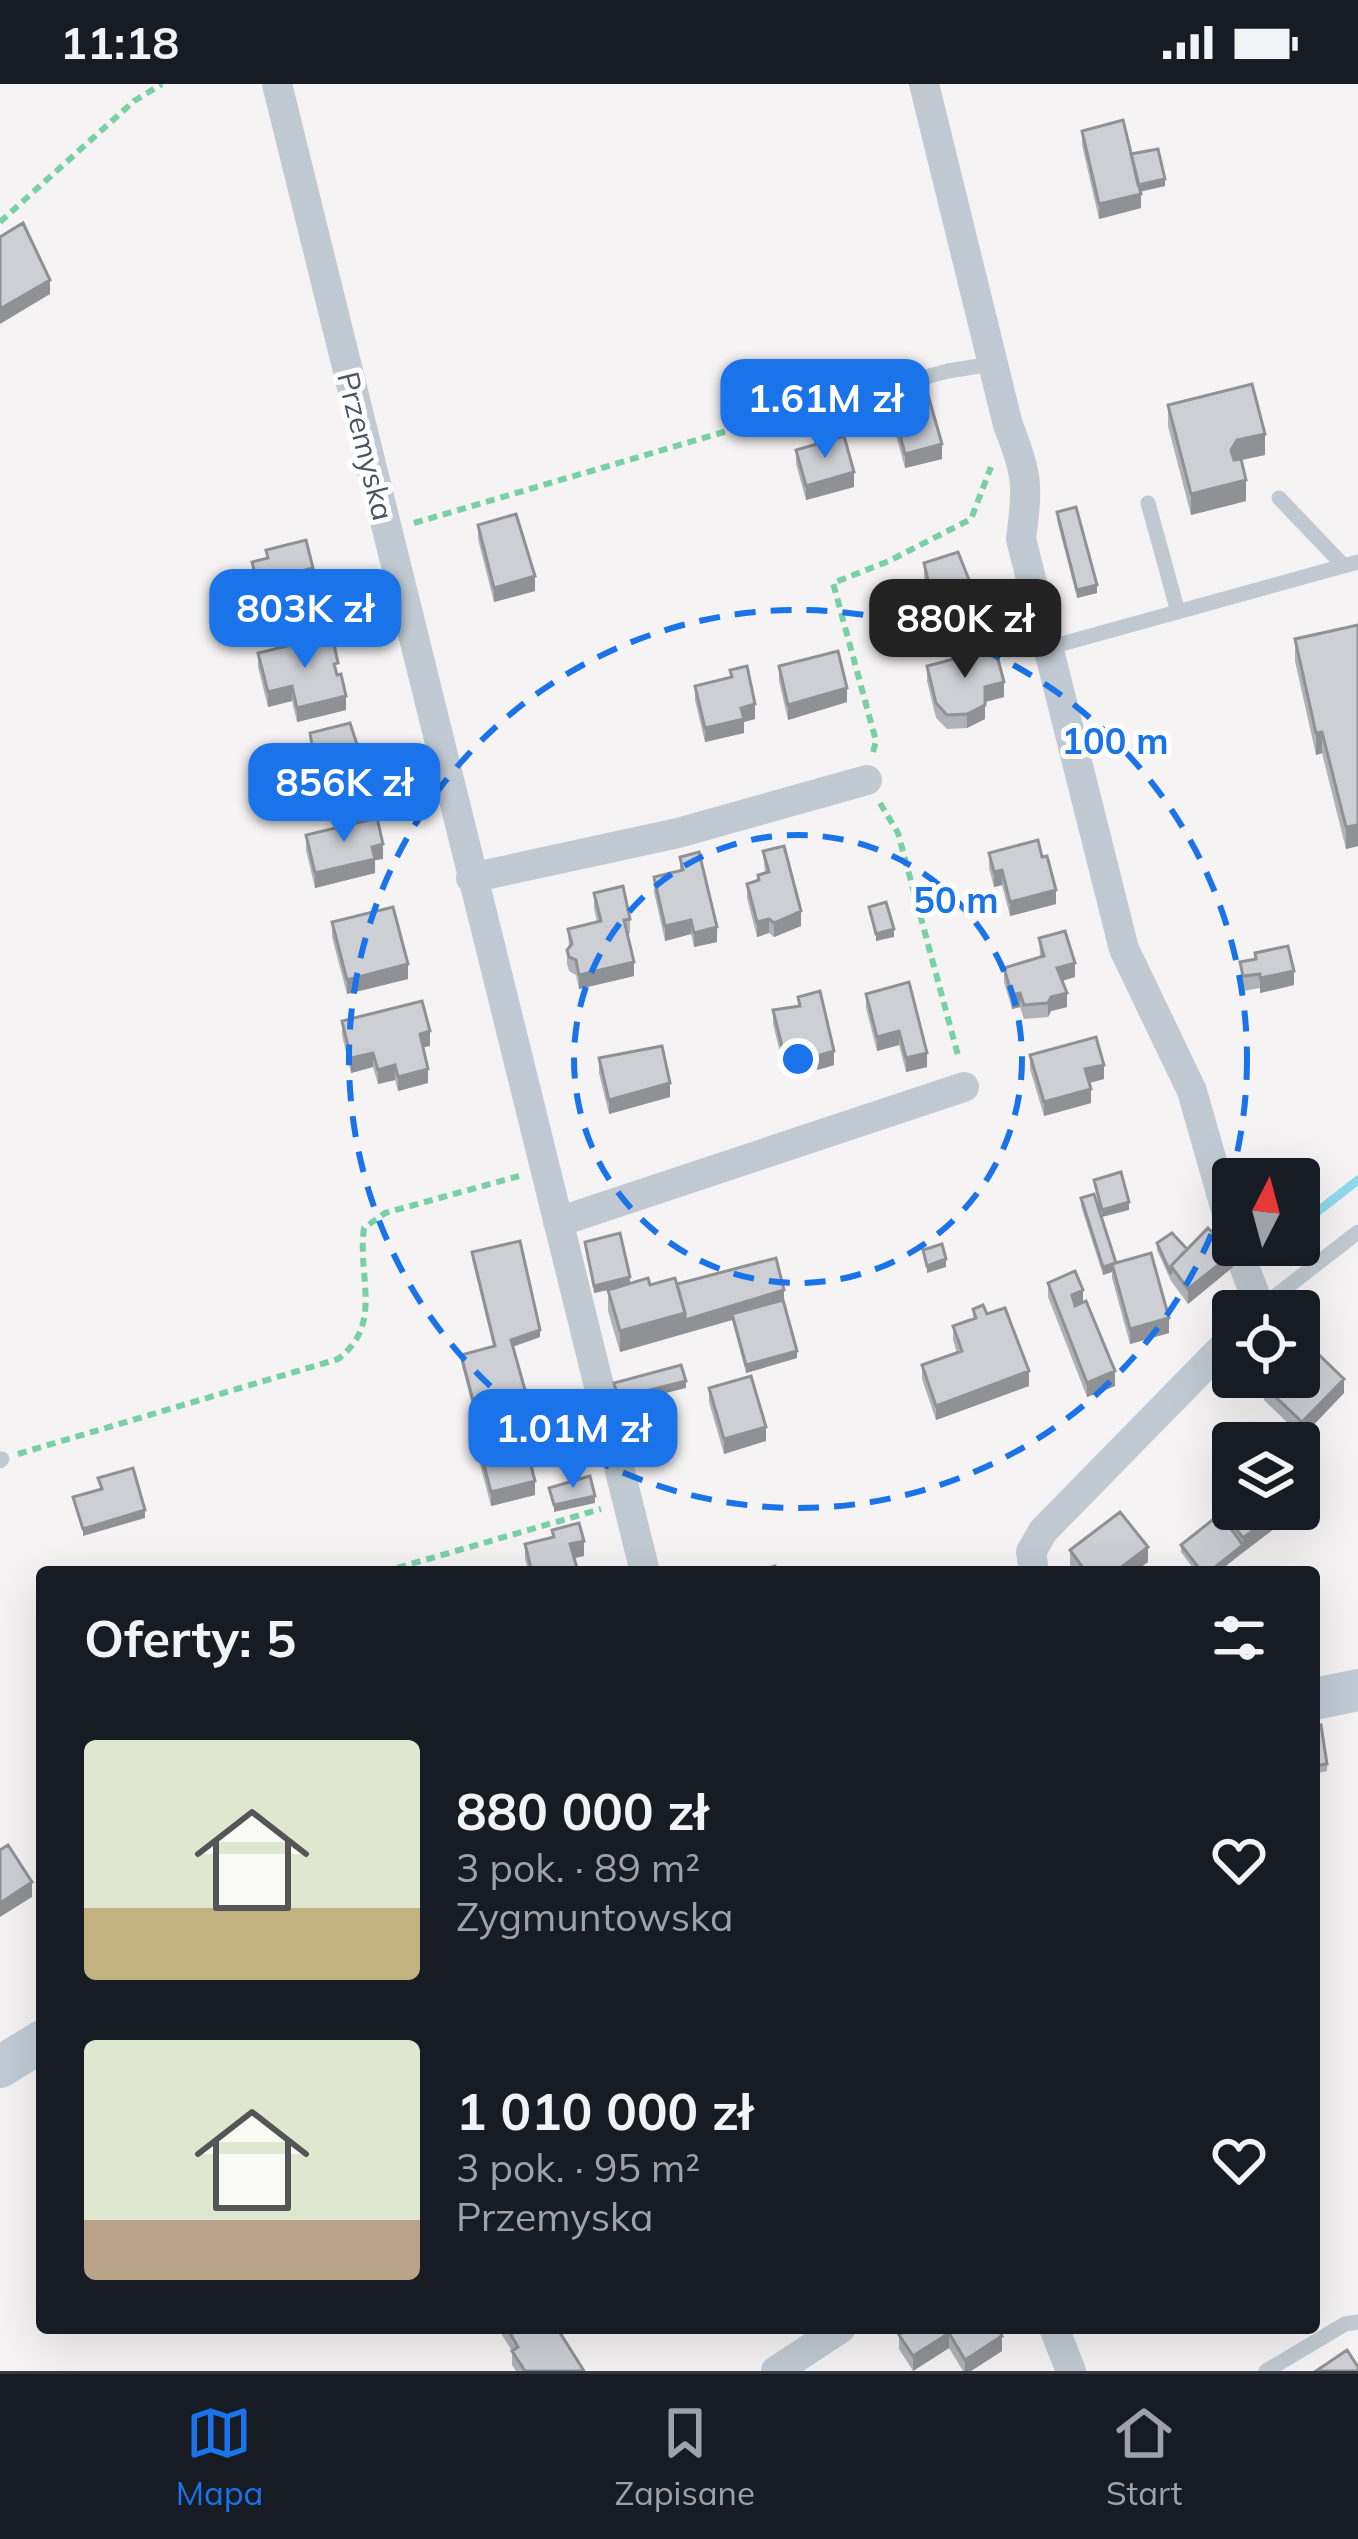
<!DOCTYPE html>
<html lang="pl">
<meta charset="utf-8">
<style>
body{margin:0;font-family:Mulish,sans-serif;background:#20242c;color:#f1f3f6;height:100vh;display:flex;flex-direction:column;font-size:45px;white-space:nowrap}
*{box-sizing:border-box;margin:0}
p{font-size:39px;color:#9ea1a6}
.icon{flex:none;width:66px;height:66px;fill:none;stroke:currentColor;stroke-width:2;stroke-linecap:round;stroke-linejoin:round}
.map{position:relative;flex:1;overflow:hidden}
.details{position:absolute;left:36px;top:1482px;width:1284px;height:768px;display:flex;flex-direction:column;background:#171b24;border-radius:12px;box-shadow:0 12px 48px #0002}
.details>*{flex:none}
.needle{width:78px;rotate:6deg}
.buttons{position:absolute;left:1212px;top:1074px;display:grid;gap:24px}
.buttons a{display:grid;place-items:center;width:108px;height:108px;border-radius:12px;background:#171b24;box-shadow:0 12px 48px #0002;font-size:60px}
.price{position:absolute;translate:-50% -102px;padding:0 27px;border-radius:24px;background:#1a73e8;color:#fff;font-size:39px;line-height:78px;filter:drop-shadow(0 3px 6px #0008)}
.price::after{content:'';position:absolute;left:50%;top:72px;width:36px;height:27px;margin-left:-18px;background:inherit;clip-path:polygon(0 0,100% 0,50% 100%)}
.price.selected{background:#222;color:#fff}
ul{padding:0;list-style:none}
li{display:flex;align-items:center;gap:36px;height:300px;padding:0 48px}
li span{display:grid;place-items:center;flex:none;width:336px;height:240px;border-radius:12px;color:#555}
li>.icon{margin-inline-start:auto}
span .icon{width:144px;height:144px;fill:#fffc;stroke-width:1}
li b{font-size:51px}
h2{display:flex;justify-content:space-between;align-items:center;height:144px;padding:0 48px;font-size:51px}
.status{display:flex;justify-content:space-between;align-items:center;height:84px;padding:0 60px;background:#171b24;direction:ltr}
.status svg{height:33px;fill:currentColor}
.dock{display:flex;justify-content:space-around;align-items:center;height:168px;border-top:3px solid #363941;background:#171b24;font-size:33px;color:#9ea1a6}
.dock a{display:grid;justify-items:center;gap:6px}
.dock .selected{color:#1a73e8}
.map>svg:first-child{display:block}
</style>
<div class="status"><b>11:18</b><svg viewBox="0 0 49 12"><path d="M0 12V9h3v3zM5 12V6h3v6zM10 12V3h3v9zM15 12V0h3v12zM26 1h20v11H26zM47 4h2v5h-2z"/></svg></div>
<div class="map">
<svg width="1358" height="2287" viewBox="0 0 1358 2287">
<rect width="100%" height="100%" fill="#f5f3f3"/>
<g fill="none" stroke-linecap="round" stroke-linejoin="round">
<path stroke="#90daee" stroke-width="9" d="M 1299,1142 L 1358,1096
M 1264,1168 L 1274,1161"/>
<path stroke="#7ad0a6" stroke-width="6" stroke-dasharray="9 6" stroke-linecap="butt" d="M 0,138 L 134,17 L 162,0
M 414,439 L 792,328
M 873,668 L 876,657 L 833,499 L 889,477 L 971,435 L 991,383
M 880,719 L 898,749 L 959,975
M 18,1370 L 338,1275 C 384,1240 357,1193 364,1144 L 385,1129 L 519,1092
M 383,1488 L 601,1425"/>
<path stroke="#c1cad2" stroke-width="15" d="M 813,323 L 948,287 L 992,280
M 1279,414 L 1344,482
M 1148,419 L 1178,528
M 1047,564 L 1358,478
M 1260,1224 L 1358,1148
M 0,1377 L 2,1375
M 1266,2287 L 1345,2240 L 1358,2238"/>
<path stroke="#c1cad2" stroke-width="30" d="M 277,0 L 645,1488
M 924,0 L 1008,341 C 1028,391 1028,402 1021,455 L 1124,865 L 1192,1007 L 1233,1151
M 471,794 L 678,749 L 867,696
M 558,1138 L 964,1003
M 1236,1161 L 1260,1224 L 1258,1227
M 1034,1488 L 1031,1468 L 1043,1447 L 1233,1253
M 1054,2244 L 1071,2287
M 776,2287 L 841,2244"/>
<path stroke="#c1cbd6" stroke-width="42" d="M 1314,1615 L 1358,1606
M 0,1983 L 42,1957"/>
</g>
<path fill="#b0b2b7" d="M 1082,47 L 1131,70 L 1165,102 L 1140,108 L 1141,124 L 1099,135 L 1082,61 Z
M 892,321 L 942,375 L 905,384 L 892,336 Z
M 1168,321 L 1265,371 L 1241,376 L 1246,417 L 1191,431 L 1168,342 Z
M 796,366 L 854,403 L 806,416 L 796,380 Z
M 1057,428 L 1097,509 L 1077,514 L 1057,436 Z
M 478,441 L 535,507 L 494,518 L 478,455 Z
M 266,466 L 313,498 L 309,499 L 313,532 L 265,543 L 252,493 L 252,478 L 266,475 Z
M 924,479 L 981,527 L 979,527 L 981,548 L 942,560 L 928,529 L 929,514 L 924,493 Z
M 1358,541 L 1358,762 L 1346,765 L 1322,669 L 1316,671 L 1295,577 L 1295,555 Z
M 258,569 L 338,591 L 346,626 L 297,638 L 292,617 L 268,623 L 258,583 Z
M 779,582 L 847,618 L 788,636 L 779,597 Z
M 927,582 L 1004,613 L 985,618 L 985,635 L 967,644 L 947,645 L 936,634 L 927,597 Z
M 730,586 L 755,635 L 744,638 L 744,649 L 705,658 L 695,616 L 695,602 L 730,594 Z
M 310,649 L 367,705 L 319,717 L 310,664 Z
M 306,751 L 383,775 L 375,776 L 375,789 L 315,804 L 306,766 Z
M 763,767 L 801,842 L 774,853 L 769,849 L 757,853 L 747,814 L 747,800 L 758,797 L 758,791 L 765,789 Z
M 989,769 L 1056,820 L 1010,832 L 1002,801 L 994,803 L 989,784 Z
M 680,773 L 717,858 L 694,863 L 691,850 L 665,857 L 654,808 L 654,793 L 680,787 Z
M 594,809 L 630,835 L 630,849 L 627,850 L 634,892 L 579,905 L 576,891 L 569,887 L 567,880 L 567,866 L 569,863 L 568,845 L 597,838 L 594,824 Z
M 332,838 L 408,895 L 347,910 L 332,853 Z
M 1039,854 L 1075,893 L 1062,897 L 1067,923 L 1051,927 L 1048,933 L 1024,935 L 1020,923 L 1012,925 L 1004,898 L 1004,884 L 1040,873 Z
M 1255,869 L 1294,901 L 1260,909 L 1260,904 L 1243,907 L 1240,878 L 1255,875 Z
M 866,910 L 927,983 L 906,988 L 899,961 L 877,967 L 866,924 Z
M 798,913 L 834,981 L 817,986 L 815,981 L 785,988 L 773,940 L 773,926 L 798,922 Z
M 342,937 L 430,962 L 423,963 L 428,999 L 398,1007 L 395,996 L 378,1000 L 373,983 L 351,989 L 342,951 Z
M 1030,971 L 1104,995 L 1089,999 L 1091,1019 L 1044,1032 L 1030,985 Z
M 599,974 L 670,1013 L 609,1030 L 599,989 Z
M 1081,1114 L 1116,1179 L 1169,1249 L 1130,1260 L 1112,1194 L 1112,1188 L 1103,1191 L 1081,1122 Z
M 585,1158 L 630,1200 L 677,1200 L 784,1220 L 797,1274 L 746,1289 L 732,1236 L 620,1268 L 608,1227 L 608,1206 L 616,1204 L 594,1209 Z
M 1157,1159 L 1187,1165 L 1233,1183 L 1188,1220 L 1171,1197 L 1157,1166 Z
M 472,1168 L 540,1253 L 513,1263 L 525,1314 L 474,1328 L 461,1278 L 461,1271 L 493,1262 L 472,1175 Z
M 1048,1199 L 1083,1218 L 1115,1302 L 1087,1313 L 1048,1213 Z
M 973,1225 L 987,1230 L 1029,1302 L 936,1336 L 922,1295 L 922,1281 L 957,1269 L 953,1256 L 953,1242 L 973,1235 Z
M 1264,1302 L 1344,1309 L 1302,1353 L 1264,1316 Z
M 709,1304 L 766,1357 L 724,1370 L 709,1318 Z
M 474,1343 L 535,1411 L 491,1422 L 474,1357 Z
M 1220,1423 L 1291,1425 L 1291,1432 L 1218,1488 L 1196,1488 L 1181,1468 L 1181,1461 L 1220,1430 Z
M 552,1446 L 584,1472 L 574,1474 L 577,1488 L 529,1488 L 525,1475 L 525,1460 L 552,1454 Z
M 1070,1466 L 1148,1478 L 1134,1488 L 1075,1488 L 1070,1481 Z
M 1314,1642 L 1327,1680 L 1327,1687 L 1314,1690 Z
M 502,2244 L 557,2244 L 584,2287 L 516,2287 L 512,2281 L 512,2267 L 502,2251 Z
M 997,2244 L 1002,2267 L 971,2287 L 963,2287 L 949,2264 L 913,2287 L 899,2265 L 899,2251 Z"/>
<path fill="#909195" d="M 1165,95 L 1165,102 L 1137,108 L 1137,101 Z
M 1141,110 L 1141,124 L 1099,135 L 1099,120 Z
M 50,196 L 50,210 L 0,240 L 0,225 Z
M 1265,350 L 1265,371 L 1237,377 L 1231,387 L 1231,366 L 1237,356 Z
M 942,360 L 942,375 L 905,384 L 905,370 Z
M 854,388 L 854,403 L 806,416 L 806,402 Z
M 1246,396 L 1246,417 L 1191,431 L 1191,410 Z
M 313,484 L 313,498 L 305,500 L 305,486 Z
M 535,492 L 535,507 L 494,518 L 494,504 Z
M 1097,501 L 1097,509 L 1077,514 L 1077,506 Z
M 313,518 L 313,532 L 265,543 L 265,528 Z
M 981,533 L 981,548 L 942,560 L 942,546 Z
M 1004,598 L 1004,613 L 985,618 L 985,603 Z
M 292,602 L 292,617 L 268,623 L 268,608 Z
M 847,604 L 847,618 L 788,636 L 788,621 Z
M 346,612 L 346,626 L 297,638 L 297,624 Z
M 755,620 L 755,635 L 744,638 L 744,649 L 705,658 L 705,644 L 741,624 Z
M 985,621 L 985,635 L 967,644 L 967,630 Z
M 1322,648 L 1322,669 L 1316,671 L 1316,649 Z
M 367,691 L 367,705 L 319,717 L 319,703 Z
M 1358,741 L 1358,762 L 1346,765 L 1346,743 Z
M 383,760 L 383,775 L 375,776 L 375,789 L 315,804 L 315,789 L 372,763 Z
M 1002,786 L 1002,801 L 994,803 L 994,788 Z
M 1056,806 L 1056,820 L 1010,832 L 1010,818 Z
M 801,827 L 801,842 L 774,853 L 774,839 Z
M 769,835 L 769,849 L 757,853 L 757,838 Z
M 691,836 L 691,850 L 665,857 L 665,842 Z
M 717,843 L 717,858 L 694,863 L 694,849 Z
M 894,845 L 894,853 L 876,857 L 876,850 Z
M 634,878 L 634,892 L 579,905 L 579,891 Z
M 1075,879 L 1075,893 L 1057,898 L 1057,884 Z
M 408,880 L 408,895 L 347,910 L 347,896 Z
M 1294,887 L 1294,901 L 1260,909 L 1260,894 Z
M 1020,909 L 1020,923 L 1012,925 L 1012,911 Z
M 1067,909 L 1067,923 L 1051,927 L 1048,933 L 1048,919 L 1051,913 Z
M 430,947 L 430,962 L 420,964 L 420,950 Z
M 899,947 L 899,961 L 877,967 L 877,953 Z
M 815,966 L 815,981 L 785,988 L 785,974 Z
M 834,967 L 834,981 L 817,986 L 817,972 Z
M 373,969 L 373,983 L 351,989 L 351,974 Z
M 927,969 L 927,983 L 906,988 L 906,974 Z
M 395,981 L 395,996 L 378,1000 L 378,986 Z
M 1104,981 L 1104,995 L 1085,1000 L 1085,985 Z
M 428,985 L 428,999 L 398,1007 L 398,993 Z
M 670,999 L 670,1013 L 609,1030 L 609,1016 Z
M 1091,1005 L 1091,1019 L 1044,1032 L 1044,1018 Z
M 1129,1118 L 1129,1126 L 1102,1133 L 1102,1126 Z
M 1233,1169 L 1233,1183 L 1188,1220 L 1188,1205 Z
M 946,1175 L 946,1183 L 927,1189 L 927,1182 Z
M 1112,1181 L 1112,1188 L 1103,1191 L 1103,1183 Z
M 630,1193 L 630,1201 L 594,1209 L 594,1202 Z
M 784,1206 L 784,1220 L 732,1230 L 732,1236 L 620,1268 L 620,1247 L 685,1229 Z
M 1083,1206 L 1083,1220 L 1072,1225 L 1072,1211 Z
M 1169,1234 L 1169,1249 L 1130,1260 L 1130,1245 Z
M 540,1246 L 540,1253 L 511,1263 L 511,1256 Z
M 797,1267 L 797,1274 L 746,1289 L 746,1281 Z
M 1029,1287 L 1029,1302 L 936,1336 L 936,1322 Z
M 1115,1287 L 1115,1302 L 1087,1313 L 1087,1299 Z
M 1344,1295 L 1344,1309 L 1302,1353 L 1302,1338 Z
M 686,1297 L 686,1304 L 618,1321 L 618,1314 Z
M 525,1306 L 525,1314 L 474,1328 L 474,1320 Z
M 766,1343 L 766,1357 L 724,1370 L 724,1355 Z
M 535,1397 L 535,1411 L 491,1422 L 491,1408 Z
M 595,1412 L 595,1419 L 554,1428 L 554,1421 Z
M 1281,1425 L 1291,1425 L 1291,1432 L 1243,1468 L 1243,1454 Z
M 145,1426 L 145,1434 L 83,1452 L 83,1445 Z
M 584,1457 L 584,1472 L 570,1475 L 570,1460 Z
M 1243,1461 L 1243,1468 L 1218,1488 L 1209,1488 Z
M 1148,1463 L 1148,1478 L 1134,1488 L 1115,1488 Z
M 32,1798 L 32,1813 L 0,1833 L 0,1819 Z
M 949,2249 L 949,2264 L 913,2287 L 913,2272 Z
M 1002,2252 L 1002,2267 L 971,2287 L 965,2287 L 965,2276 Z"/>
<path fill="#cdcfd5" stroke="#909195" stroke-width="3" d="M 1123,36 L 1141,110 L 1099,120 L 1082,47 Z
M 1158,65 L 1165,95 L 1138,101 L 1131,70 Z
M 23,139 L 50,196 L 0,225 L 0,153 Z
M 1252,300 L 1265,350 L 1237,356 L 1231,366 L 1234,376 L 1241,375 L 1246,396 L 1191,410 L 1168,321 Z
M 928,311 L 942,360 L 905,370 L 892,321 Z
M 844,352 L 854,388 L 806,402 L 796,366 Z
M 1076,423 L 1097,501 L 1077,506 L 1057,428 Z
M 516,430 L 535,492 L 494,504 L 478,441 Z
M 306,456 L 313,484 L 305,486 L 313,518 L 265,528 L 252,478 L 268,474 L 266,466 Z
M 958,468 L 971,501 L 977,499 L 981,512 L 975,514 L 981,533 L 942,546 L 928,515 L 932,514 L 924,479 Z
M 1358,541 L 1358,741 L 1346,743 L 1322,648 L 1316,649 L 1295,555 Z
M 332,551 L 338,579 L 334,580 L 337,591 L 341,590 L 346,612 L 297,624 L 292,602 L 268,608 L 258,569 Z
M 995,564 L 1004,598 L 985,603 L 985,621 L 967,630 L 947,631 L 936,619 L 927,582 Z
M 838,567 L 847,604 L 788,621 L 779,582 Z
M 747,582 L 755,620 L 741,624 L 744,635 L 705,644 L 695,602 L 732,593 L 730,586 Z
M 350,639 L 367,691 L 319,703 L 310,649 Z
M 377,734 L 383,760 L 372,763 L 375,775 L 315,789 L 306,751 Z
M 1038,756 L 1042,773 L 1047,772 L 1056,806 L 1010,818 L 1002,786 L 994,788 L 989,769 Z
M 784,762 L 801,827 L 774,839 L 769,835 L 757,838 L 747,800 L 759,796 L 758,791 L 769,788 L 763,767 Z
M 699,768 L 717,843 L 694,849 L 691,836 L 665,842 L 654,793 L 683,786 L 680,773 Z
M 623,802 L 630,835 L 624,836 L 634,878 L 579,891 L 576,876 L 569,873 L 567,866 L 572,860 L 568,845 L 601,837 L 594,809 Z
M 886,818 L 894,845 L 876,850 L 869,823 Z
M 393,823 L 408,880 L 347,896 L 332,838 Z
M 1065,847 L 1075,879 L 1057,884 L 1067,909 L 1051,913 L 1048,919 L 1024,921 L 1020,909 L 1012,911 L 1004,884 L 1044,872 L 1039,854 Z
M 1288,862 L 1294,887 L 1260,894 L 1260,890 L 1243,892 L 1240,878 L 1256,875 L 1255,869 Z
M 909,898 L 927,969 L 906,974 L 899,947 L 877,953 L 866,910 Z
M 820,907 L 834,967 L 817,972 L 815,966 L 785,974 L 773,926 L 800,922 L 798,913 Z
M 422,917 L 430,947 L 420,950 L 428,985 L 398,993 L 395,981 L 378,986 L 373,969 L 351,974 L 342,937 Z
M 1096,953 L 1104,981 L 1085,985 L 1091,1005 L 1044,1018 L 1030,971 Z
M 662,962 L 670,999 L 609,1016 L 599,974 Z
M 1121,1088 L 1129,1118 L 1102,1126 L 1094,1096 Z
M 1094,1110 L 1116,1179 L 1103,1183 L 1081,1114 Z
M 1208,1144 L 1233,1169 L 1188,1205 L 1171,1182 Z
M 620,1149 L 630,1193 L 594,1202 L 585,1158 Z
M 1172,1149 L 1187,1165 L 1171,1182 L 1171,1190 L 1157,1159 Z
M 520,1157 L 540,1246 L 511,1256 L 525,1306 L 474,1320 L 461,1271 L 495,1262 L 472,1168 Z
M 942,1160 L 946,1175 L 927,1182 L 923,1166 Z
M 1151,1169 L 1169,1234 L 1130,1245 L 1112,1180 Z
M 776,1174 L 784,1206 L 685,1236 L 685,1229 L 677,1200 Z
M 1075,1187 L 1083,1206 L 1072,1211 L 1075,1222 L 1086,1217 L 1115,1287 L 1087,1299 L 1048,1199 Z
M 648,1194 L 650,1201 L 675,1194 L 685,1229 L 620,1247 L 608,1206 Z
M 783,1216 L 797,1267 L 746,1281 L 732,1230 Z
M 983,1221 L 987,1230 L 1005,1224 L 1029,1287 L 936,1322 L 922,1281 L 962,1267 L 953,1242 L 976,1234 L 973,1225 Z
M 1315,1267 L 1344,1295 L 1302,1338 L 1264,1302 L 1272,1293 L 1299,1293 L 1299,1284 Z
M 681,1281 L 686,1297 L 618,1314 L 614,1299 Z
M 751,1292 L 766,1343 L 724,1355 L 709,1304 Z
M 518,1332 L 535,1397 L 491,1408 L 474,1343 Z
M 133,1384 L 145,1426 L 83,1445 L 73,1413 L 102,1405 L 98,1394 Z
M 590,1392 L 595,1412 L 554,1421 L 549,1404 Z
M 1233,1413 L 1233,1425 L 1281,1425 L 1243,1454 L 1220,1423 Z
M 1120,1428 L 1148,1463 L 1115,1488 L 1086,1488 L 1070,1466 Z
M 1220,1430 L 1243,1461 L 1209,1488 L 1202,1488 L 1181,1461 Z
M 579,1439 L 584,1457 L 570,1460 L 577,1484 L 567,1488 L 532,1488 L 525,1460 L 554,1453 L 552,1446 Z
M 775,1482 L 777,1488 L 755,1488 Z
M 1321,1641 L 1327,1680 L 1314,1682 L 1314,1642 Z
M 8,1761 L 32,1798 L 0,1819 L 0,1766 Z
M 507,2244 L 557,2244 L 584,2287 L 525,2287 L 512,2267 L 518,2263 Z
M 909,2244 L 997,2244 L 1002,2252 L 965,2276 L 949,2249 L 913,2272 L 899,2251 Z
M 1347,2266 L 1358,2283 L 1358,2287 L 1316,2287 Z"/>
<g fill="none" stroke="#1a73e8" stroke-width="6" stroke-dasharray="21 15">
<circle cx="798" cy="975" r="224"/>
<circle cx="798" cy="975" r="449"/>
</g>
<g text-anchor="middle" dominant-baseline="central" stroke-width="10" stroke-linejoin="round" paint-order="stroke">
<g font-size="30" fill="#4a5661" stroke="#fff">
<text transform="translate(366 362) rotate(76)">Przemyska</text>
</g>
</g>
<circle cx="798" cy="975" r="18" fill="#1a73e8" stroke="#fff" stroke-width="6"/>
<g font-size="36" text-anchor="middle" font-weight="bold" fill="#1a73e8" stroke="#fff" stroke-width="10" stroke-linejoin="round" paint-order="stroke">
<text x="1115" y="670">100 m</text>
<text x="956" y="829">50 m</text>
</g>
</svg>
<div class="buttons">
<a><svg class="needle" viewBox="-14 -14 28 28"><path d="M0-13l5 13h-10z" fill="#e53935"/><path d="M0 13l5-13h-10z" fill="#9ea1a6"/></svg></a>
<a><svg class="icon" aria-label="locate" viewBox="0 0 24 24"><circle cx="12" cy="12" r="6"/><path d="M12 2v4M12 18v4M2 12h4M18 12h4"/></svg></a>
<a><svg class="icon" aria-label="layers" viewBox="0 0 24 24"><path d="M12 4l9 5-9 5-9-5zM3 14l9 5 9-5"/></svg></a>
</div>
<b class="price" style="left:825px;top:377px">1.61M zł</b>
<b class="price" style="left:305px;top:587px">803K zł</b>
<b class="price selected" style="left:965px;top:597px">880K zł</b>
<b class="price" style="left:344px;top:761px">856K zł</b>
<b class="price" style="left:573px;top:1407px">1.01M zł</b>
<section class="details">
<h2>Oferty: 5<svg class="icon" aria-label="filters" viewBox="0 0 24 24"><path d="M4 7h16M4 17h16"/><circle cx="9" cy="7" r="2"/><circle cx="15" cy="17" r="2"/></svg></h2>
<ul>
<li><span style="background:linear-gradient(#dfe7d0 70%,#c2b280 0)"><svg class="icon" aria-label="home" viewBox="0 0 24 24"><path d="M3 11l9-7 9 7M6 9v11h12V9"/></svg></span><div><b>880 000 zł</b><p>3 pok. · 89 m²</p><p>Zygmuntowska</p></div><svg class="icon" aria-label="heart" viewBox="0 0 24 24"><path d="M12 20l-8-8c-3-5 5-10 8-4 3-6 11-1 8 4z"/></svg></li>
<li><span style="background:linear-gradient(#dfe7d0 75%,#b9a48a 0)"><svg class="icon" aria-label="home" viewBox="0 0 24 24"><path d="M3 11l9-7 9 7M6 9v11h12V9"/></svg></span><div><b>1 010 000 zł</b><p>3 pok. · 95 m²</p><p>Przemyska</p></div><svg class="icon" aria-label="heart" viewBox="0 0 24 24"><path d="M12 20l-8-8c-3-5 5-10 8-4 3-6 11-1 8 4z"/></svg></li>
</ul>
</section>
</div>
<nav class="dock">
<a class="selected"><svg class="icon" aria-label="map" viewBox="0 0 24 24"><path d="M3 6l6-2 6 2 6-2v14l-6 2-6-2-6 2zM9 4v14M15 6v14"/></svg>Mapa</a>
<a><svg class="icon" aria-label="saved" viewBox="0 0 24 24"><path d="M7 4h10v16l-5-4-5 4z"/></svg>Zapisane</a>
<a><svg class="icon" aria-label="home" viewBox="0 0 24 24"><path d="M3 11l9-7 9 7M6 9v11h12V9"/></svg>Start</a>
</nav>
